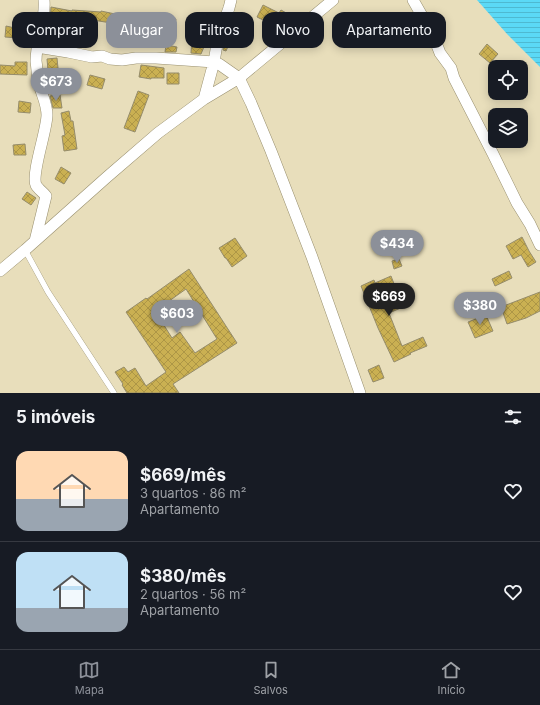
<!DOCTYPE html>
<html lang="pt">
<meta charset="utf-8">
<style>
body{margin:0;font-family:Inter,sans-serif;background:#242831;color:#f1f3f6;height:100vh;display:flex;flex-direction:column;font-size:15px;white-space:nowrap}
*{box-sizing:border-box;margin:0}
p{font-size:13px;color:#9ea1a6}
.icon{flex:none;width:22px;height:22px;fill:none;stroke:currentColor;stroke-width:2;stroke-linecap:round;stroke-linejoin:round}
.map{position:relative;height:393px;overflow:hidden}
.details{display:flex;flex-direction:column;background:#171b24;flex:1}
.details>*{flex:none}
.top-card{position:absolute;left:12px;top:12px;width:516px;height:36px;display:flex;gap:8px}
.fabs{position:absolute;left:488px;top:60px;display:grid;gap:8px}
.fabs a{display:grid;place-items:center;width:40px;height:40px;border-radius:8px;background:#171b24;box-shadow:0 2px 10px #0003;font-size:20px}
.price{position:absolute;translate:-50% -34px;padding:0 9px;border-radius:14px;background:#8c9099;color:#fff;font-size:13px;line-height:26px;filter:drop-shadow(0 1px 2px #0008)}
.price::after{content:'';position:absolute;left:50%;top:24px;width:12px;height:9px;margin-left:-6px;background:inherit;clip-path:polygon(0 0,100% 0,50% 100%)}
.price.selected{background:#222;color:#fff}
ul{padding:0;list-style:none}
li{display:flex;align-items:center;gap:12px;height:100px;padding:0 16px}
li+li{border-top:1px solid #363941}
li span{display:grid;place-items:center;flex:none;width:112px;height:80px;border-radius:12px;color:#555}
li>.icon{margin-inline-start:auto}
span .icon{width:48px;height:48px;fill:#fffc;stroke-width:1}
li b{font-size:17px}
h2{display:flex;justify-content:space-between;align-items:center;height:48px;padding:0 16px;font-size:17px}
.pill{padding:0 14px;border-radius:12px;background:#171b24;box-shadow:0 2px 10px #0003;font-size:14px;line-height:36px}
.pill.selected{background:#8c9099;color:#fff}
.tabs{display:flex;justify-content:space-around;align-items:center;height:56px;border-top:1px solid #363941;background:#171b24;font-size:11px;color:#9ea1a6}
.tabs a{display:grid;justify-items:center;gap:2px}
.tabs .selected{color:#8c9099}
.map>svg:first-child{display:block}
</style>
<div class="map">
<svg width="540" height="393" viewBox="0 0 540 393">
<defs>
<pattern id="water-rules" width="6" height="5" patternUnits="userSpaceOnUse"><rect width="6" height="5" fill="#5bd9f6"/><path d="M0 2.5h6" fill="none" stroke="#4eb9d1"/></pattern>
<pattern id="building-cross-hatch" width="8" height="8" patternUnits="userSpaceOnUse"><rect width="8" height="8" fill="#cab052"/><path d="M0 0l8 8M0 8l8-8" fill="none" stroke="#ad9646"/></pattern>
</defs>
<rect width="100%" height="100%" fill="#e8debb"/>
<path fill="url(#water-rules)" d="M 477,0 L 540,0 L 540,67 L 507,34 Z"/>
<path fill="url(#building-cross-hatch)" stroke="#958c6b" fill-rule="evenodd" d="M 263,5 L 279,13 L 281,10 L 288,14 L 280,26 L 270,20 L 269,23 L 257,17 Z
M 51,7 L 72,11 L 72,10 L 101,12 L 101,11 L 148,21 L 146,33 L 128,29 L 127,36 L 116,34 L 118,24 L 86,19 L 85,30 L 71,29 L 71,26 L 50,22 Z
M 163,17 L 176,19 L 173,38 L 159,35 Z
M 197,25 L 211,30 L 201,54 L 191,53 L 192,38 Z
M 6,26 L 33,32 L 30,45 L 18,42 L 19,38 L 5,37 Z
M 226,37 L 231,40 L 226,51 L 223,50 Z
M 487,44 L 498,54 L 490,63 L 479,54 Z
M 166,45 L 177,47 L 176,52 L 165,52 Z
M 57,58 L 58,68 L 48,70 L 47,59 Z
M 15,62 L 27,62 L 27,75 L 0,74 L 0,65 L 15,66 Z
M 141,65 L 164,68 L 164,78 L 151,78 L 151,79 L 139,77 Z
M 167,73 L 179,73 L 179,84 L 167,84 Z
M 90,75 L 105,79 L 102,89 L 87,85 Z
M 138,91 L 149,95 L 135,132 L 124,128 Z
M 60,95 L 62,108 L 53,108 L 50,96 Z
M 19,101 L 31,103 L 30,113 L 18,112 Z
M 69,111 L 71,121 L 73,121 L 77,149 L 64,151 L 62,136 L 65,135 L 61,113 Z
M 25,144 L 26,155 L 14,155 L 13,145 Z
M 61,167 L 71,173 L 64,184 L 55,179 Z
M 27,192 L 36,198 L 31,205 L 22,199 Z
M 522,237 L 529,251 L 536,262 L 528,267 L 521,255 L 513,259 L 506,246 Z
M 235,238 L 247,256 L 232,267 L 226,258 L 225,258 L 219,248 Z
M 399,259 L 402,266 L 394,269 L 392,261 Z
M 189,269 L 237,343 L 173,384 L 179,393 L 127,393 L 122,385 L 123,384 L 115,372 L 124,367 L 128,372 L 135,368 L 146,386 L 166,372 L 126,312 L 146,298 L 147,299 ZM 186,289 L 217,339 L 195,353 L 180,332 L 172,338 L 155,311 Z
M 509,271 L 512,278 L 495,286 L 492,279 Z
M 391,276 L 403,307 L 389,313 L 402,346 L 423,337 L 427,346 L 410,353 L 411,354 L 394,362 L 378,328 L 361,286 L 374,280 L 375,283 Z
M 540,292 L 540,311 L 526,318 L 507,324 L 501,307 Z
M 486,315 L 493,331 L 475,338 L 468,322 Z
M 379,365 L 384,378 L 373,382 L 368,370 Z"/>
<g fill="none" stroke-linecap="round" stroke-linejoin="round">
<g stroke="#988f6e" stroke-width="6">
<path id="service" d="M 25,250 L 48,292 L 114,393"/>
</g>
<g stroke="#988f6e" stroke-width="12">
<path id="minor" d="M 413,0 L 433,35 L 440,53 L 451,68 L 454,78 L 493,154 L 517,203 L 530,224 L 540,245
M 37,47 L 68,52 L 92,57 L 102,56 L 110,59 L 122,60 L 136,58 L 156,58 L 214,62 L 219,64 L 239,78 L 251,103 L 271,151 L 312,257 L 360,393
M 204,99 L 214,62 L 218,38 L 229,8 L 231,0
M 35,241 L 46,196 C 43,192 38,189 36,185 C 31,174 47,130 47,115 C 47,102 40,92 38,79 C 37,74 37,67 36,61 C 36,40 46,21 44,0
M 0,271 L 25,250 L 107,177 L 158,133 L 204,99 L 239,78 L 333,0"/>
</g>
<use href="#service" stroke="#fff" stroke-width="5.5"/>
<use href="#minor" stroke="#fff" stroke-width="11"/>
</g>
</svg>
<div class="fabs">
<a><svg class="icon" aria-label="locate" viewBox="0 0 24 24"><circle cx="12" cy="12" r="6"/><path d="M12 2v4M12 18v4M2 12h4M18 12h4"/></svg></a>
<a><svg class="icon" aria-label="layers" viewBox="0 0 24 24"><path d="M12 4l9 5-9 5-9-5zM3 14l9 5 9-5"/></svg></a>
</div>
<b class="price" style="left:56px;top:102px">$673</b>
<b class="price" style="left:397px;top:264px">$434</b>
<b class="price selected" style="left:389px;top:317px">$669</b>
<b class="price" style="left:480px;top:326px">$380</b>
<b class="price" style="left:177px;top:334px">$603</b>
<div class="top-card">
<a class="pill">Comprar</a>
<a class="pill selected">Alugar</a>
<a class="pill">Filtros</a>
<a class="pill">Novo</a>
<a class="pill">Apartamento</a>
</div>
</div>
<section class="details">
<h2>5 imóveis<svg class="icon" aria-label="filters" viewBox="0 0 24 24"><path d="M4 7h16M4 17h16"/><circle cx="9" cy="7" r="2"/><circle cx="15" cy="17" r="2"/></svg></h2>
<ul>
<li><span style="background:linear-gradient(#ffd9b3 60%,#9aa5b1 0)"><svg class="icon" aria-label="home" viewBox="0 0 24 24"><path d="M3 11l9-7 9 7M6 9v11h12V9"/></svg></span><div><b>$669/mês</b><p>3 quartos · 86 m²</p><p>Apartamento</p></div><svg class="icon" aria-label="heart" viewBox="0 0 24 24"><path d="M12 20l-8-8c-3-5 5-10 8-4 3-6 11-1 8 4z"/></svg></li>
<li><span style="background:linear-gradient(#bfe0f5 70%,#9aa5b1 0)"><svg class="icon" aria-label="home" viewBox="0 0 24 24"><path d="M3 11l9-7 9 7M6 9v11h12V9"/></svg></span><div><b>$380/mês</b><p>2 quartos · 56 m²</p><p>Apartamento</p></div><svg class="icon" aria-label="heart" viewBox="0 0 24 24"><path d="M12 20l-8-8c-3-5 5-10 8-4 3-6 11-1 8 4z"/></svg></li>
</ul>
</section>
<nav class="tabs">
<a class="selected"><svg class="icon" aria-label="map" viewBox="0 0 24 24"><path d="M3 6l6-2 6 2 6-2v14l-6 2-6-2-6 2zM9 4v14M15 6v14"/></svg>Mapa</a>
<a><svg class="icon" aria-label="saved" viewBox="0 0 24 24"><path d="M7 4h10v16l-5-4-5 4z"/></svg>Salvos</a>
<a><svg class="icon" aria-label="home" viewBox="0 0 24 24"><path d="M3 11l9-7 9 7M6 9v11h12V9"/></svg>Início</a>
</nav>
